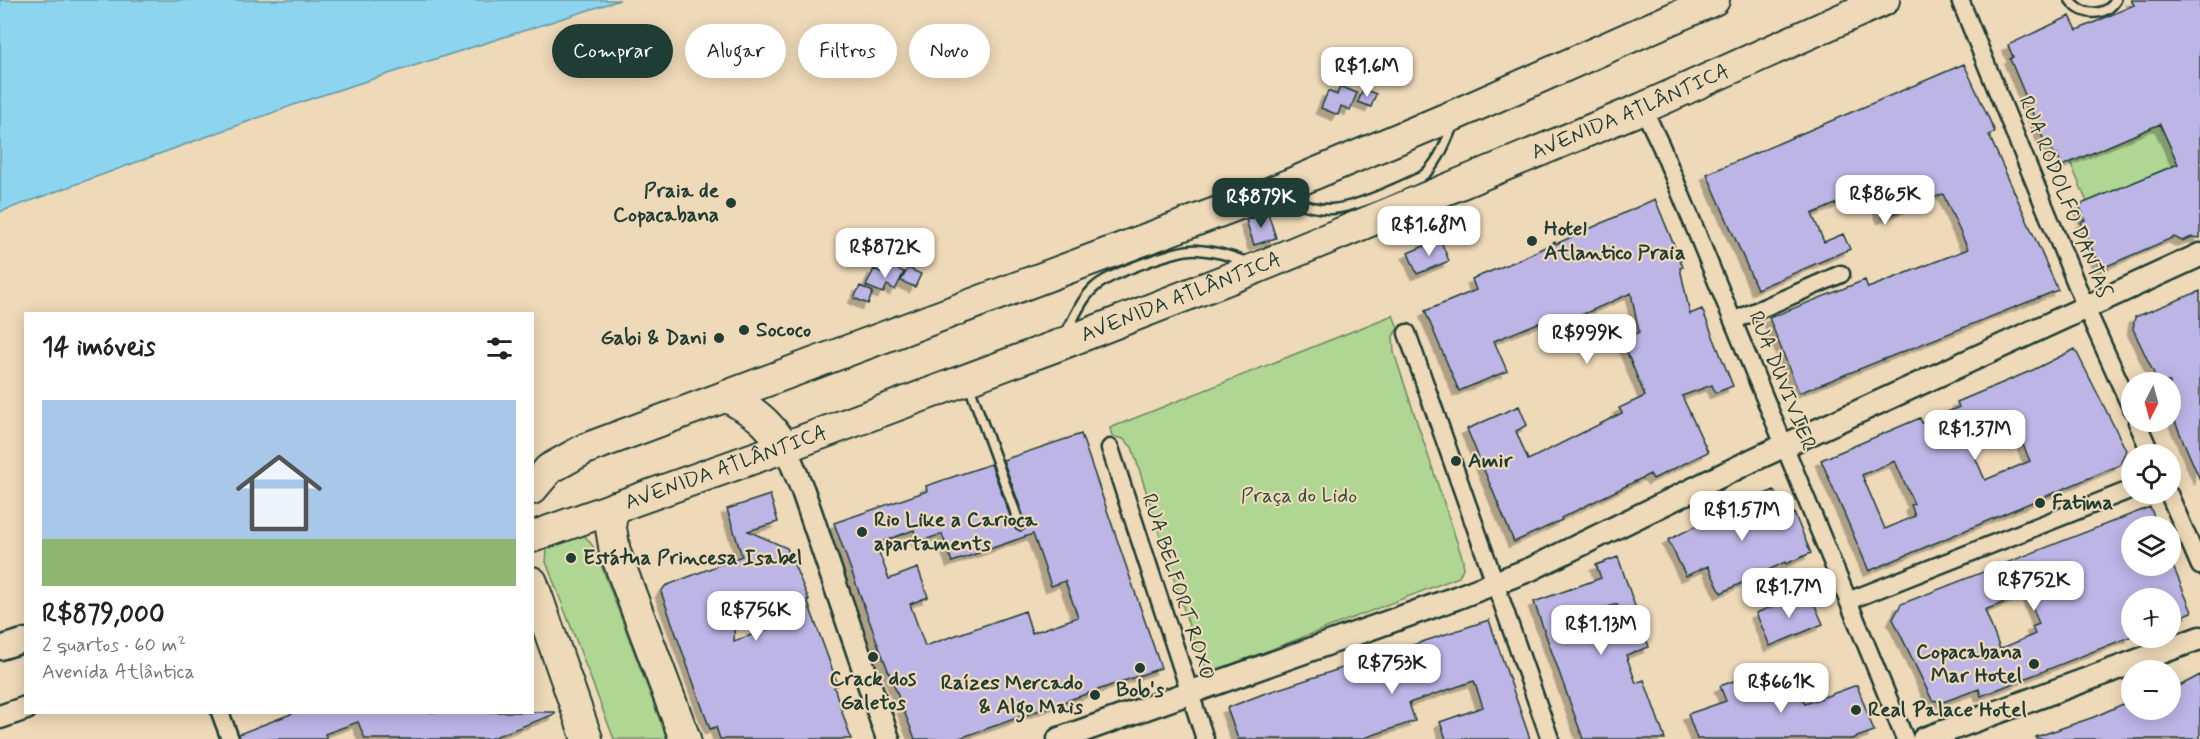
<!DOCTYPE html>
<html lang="pt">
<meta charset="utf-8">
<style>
body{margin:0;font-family:Mynerve,sans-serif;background:#f6f6f6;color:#222;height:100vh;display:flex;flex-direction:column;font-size:22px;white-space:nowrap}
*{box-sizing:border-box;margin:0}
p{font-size:20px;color:#767676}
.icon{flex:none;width:33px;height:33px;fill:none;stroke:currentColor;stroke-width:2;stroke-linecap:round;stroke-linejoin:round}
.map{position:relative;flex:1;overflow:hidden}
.drawer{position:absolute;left:24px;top:312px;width:510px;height:402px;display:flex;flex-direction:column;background:#fff;border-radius:0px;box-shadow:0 3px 15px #0003}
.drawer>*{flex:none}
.hud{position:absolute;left:552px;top:24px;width:570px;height:54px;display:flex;gap:12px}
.needle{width:39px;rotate:186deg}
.controls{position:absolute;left:2121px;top:372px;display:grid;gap:12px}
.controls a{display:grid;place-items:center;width:60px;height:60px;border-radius:50%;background:#fff;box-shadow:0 3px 15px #0003;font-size:30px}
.price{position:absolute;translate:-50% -51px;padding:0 14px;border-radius:12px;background:#fff;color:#222;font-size:20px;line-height:39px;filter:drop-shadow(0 2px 3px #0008)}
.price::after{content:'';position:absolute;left:50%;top:36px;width:18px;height:14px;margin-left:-9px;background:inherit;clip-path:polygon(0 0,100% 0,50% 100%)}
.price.current{background:#1f3d34;color:#fff}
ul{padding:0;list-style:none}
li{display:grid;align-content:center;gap:12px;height:318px;padding:0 18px}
li span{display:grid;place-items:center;height:186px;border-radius:0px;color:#555}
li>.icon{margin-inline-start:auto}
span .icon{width:108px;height:108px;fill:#fffc;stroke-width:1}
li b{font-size:26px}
h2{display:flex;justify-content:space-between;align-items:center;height:72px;padding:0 18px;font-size:26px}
.tag{padding:0 21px;border-radius:27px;background:#fff;box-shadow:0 3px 15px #0003;font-size:21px;line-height:54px}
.tag.current{background:#1f3d34;color:#fff}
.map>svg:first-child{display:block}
</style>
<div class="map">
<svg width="2200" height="739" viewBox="0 0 2200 739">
<defs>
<filter id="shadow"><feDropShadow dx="-5.5" dy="5.5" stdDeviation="0" flood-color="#0004"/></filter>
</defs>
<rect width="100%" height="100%" fill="#eed9b8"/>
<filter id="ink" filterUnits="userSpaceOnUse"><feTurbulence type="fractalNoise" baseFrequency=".0167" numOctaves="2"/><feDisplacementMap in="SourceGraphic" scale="12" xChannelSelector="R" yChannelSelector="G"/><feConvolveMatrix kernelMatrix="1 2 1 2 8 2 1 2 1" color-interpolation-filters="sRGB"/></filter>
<g filter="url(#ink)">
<path fill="#afd692" stroke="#678a63" stroke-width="1.5" d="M 2160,124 L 2178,164 L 2087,202 L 2070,162 Z
M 1393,315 L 1398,328 L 1393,336 L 1394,353 L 1463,560 L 1463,568 L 1459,577 L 1220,669 L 1209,669 L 1200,660 L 1132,447 L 1123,439 L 1112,436 L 1110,428 Z
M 579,534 L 586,537 L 595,549 L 667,739 L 614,739 L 546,562 L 547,549 L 551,541 Z"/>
<path fill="#8dd4ef" stroke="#6198a4" stroke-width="1.5" d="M 0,0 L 620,0 L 310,99 L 0,212 Z"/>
<path fill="#bcb5e6" stroke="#1f3d34" stroke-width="1.5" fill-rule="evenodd" filter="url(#shadow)" d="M 2131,0 L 2200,0 L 2200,238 L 2192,237 L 2182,241 L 2174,237 L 2100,269 L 2081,222 L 2085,220 L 2079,205 L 2178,164 L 2160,124 L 2062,166 L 2057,154 L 2054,155 L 2048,142 L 2045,143 L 2010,59 L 2013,57 L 2008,45 L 2070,16 L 2077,30 L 2134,5 Z
M 1964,64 L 1995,132 L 1989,135 L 2058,290 L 1799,393 L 1769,318 L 1865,280 L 1868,288 L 1968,249 L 1943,194 L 1883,218 L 1871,189 L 1812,214 L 1824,242 L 1843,234 L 1850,249 L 1757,289 L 1707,174 Z
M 1340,86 L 1357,93 L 1350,110 L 1341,106 L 1338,115 L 1321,108 L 1328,91 L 1337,95 Z
M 1363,89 L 1376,94 L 1371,107 L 1358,102 Z
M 1655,199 L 1683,267 L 1680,268 L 1690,314 L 1702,309 L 1733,386 L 1715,393 L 1712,385 L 1682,396 L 1708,452 L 1653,479 L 1650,474 L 1561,518 L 1562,520 L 1514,542 L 1467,429 L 1519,406 L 1527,425 L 1516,431 L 1528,460 L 1622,413 L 1619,408 L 1645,396 L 1622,340 L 1639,332 L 1631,293 L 1552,328 L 1548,319 L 1494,341 L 1507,371 L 1459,391 L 1425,311 L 1476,290 L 1472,279 L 1521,259 L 1555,242 L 1556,244 Z
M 1268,213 L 1276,238 L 1254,245 L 1246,220 Z
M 1440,239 L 1449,261 L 1417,274 L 1408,253 Z
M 887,264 L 904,272 L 895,290 L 887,285 L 883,293 L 866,286 L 874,269 L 883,273 Z
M 908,268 L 921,274 L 915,287 L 901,281 Z
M 860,286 L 873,292 L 868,304 L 854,298 Z
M 2200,291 L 2200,480 L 2170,410 L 2170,382 L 2158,382 L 2133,329 L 2135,317 Z
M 2075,349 L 2126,450 L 2120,465 L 1869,571 L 1821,460 L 1920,418 L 1922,423 L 1959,407 L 1957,402 L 2033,370 ZM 2017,431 L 2030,461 L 1985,480 L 1972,450 ZM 1895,461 L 1914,504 L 1911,505 L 1915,516 L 1885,529 L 1862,475 Z
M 1081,434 L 1161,668 L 957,739 L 915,739 L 877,642 L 834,523 L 927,491 L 926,486 L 991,464 L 1014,527 L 1016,530 L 1022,531 L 1025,529 L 1026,523 L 1003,460 ZM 914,530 L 918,542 L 942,534 L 952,562 L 1033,534 L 1051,586 L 1065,581 L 1078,617 L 1032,633 L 1025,611 L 925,646 L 910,604 L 928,597 L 918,568 L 889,579 L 876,544 Z
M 1774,490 L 1786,517 L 1794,513 L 1811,553 L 1786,564 L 1785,562 L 1721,593 L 1708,566 L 1686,576 L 1668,540 L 1732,508 Z
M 770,495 L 778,522 L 748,531 L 787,548 L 809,600 L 807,600 L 838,685 L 834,687 L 851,739 L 720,739 L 716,727 L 710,729 L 661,592 L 665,586 L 742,556 L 727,509 ZM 757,597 L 775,627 L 734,641 L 735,604 Z
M 2150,507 L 2158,526 L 2132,526 L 2132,566 L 2170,566 L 2171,561 L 2192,612 L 2170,621 L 2170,598 L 2132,598 L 2132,636 L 1981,696 L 1979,689 L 1943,702 L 1932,700 L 1893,619 L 1901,604 ZM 2027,593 L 2039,624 L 2032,627 L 2035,634 L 2000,649 L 1985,610 Z
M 1618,557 L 1649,647 L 1626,655 L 1636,683 L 1644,680 L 1665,739 L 1583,739 L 1534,602 L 1601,578 L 1596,565 ZM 1617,604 L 1627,632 L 1597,643 L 1586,615 Z
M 1809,592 L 1823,624 L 1770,646 L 1756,613 Z
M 1489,620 L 1530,739 L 1446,739 L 1440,722 L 1483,707 L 1474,681 L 1409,703 L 1415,721 L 1361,739 L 1238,739 L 1227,708 L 1263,694 Z
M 1758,672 L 1765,691 L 1796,680 L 1805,704 L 1857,685 L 1874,731 L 1852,739 L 1697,739 L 1688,714 L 1726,701 L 1720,686 Z
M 2200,675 L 2200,739 L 2037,739 L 2036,737 L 2094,717 L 2132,700 L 2132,710 L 2170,710 L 2170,691 Z
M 296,712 L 555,712 L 555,714 L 489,739 L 365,739 L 358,722 L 325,734 L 327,739 L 240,739 L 239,734 Z"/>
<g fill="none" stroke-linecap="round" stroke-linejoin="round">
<g stroke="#1f3d34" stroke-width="13">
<path id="lane" d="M 2070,0 C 2081,16 2105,18 2116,0
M 1281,197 C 1297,202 1314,210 1332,209 C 1356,208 1398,187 1421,177 C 1438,165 1446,142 1454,123
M 1065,334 C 1074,319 1081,299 1095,287 C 1109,274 1179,248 1198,250 C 1215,251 1231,256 1247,262
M 969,385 L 1020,525"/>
</g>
<g stroke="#1f3d34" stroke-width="21">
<path id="street" d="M 1960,0 L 2086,308 L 2132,410
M 1643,108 L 1661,146 L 1905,739
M 1733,321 L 1841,274
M 1407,333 L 1550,739
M 2137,422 L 2151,454
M 1110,448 L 1205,739
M 2169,494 L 2200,566
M 1848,601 L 2132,489
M 220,712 L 230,739"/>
</g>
<g stroke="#1f3d34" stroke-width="27">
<path id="secondary" d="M 785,447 L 803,491 L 888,739
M 0,648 L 26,640
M 0,717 L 26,708
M 1059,739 L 1456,598 L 1531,569 L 1753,460 L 2200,255
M 1924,739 L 2200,638"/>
</g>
<g stroke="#1f3d34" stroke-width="34">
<g id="highway">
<path d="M 726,396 C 755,412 766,420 785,447"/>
<path d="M 532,489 L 549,469 L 585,449 L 1269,193 L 1457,114 L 1714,0"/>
<path d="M 615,507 L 610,522 L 615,552 L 685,739"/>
<path id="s1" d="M 532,537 L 785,447 L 1059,345 L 1259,267 L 1643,108 L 1884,0"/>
<path d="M 532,582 L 587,739"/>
</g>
</g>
<use href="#lane" stroke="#eed9b8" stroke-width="8"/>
<use href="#street" stroke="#eed9b8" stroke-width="16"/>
<use href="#secondary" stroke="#eed9b8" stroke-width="22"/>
<use href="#highway" stroke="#eed9b8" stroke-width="30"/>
</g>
</g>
<g fill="#1f3d34" stroke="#eed9b8" stroke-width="2">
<circle cx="731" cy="203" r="6"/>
<circle cx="1532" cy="241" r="6"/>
<circle cx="744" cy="330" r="6"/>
<circle cx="719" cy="338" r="6"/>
<circle cx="1456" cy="461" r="6"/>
<circle cx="2040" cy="503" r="6"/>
<circle cx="862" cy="532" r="6"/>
<circle cx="571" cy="558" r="6"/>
<circle cx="873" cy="657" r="6"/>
<circle cx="2034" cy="664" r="6"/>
<circle cx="1140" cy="668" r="6"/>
<circle cx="1095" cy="695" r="6"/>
<circle cx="1856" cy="710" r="6"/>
</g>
<g text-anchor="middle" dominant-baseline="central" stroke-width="4.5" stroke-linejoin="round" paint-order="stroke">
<g font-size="21" fill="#1f3d34" stroke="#eed9b8">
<text stroke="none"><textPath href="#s1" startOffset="1178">AVENIDA ATLÂNTICA</textPath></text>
<text transform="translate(2065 197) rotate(68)">RUA RODOLFO DANTAS</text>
<text stroke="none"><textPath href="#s1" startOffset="692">AVENIDA ATLÂNTICA</textPath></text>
<text transform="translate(1782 381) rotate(68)">RUA DUVIVIER</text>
<text stroke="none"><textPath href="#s1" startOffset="206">AVENIDA ATLÂNTICA</textPath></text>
<text transform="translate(1178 587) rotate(72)">RUA BELFORT ROXO</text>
</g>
<g font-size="21" font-weight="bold" fill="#1f3d34" stroke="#eed9b8" text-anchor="start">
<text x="719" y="191" text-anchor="end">Praia de<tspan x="719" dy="24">Copacabana</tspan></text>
<text x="1544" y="229">Hotel<tspan x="1544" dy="24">Atlantico Praia</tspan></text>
<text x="756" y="330">Sococo</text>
<text x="707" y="338" text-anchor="end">Gabi &amp; Dani</text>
<text x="1468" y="461">Amir</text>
<text x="2052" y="503">Fatima</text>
<text x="874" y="520">Rio Like a Carioca<tspan x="874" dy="24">apartaments</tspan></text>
<text x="583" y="558">Estátua Princesa Isabel</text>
<text x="2022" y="652" text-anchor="end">Copacabana<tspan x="2022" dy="24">Mar Hotel</tspan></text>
<text x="873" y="679" text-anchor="middle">Crack dos<tspan x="873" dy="24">Galetos</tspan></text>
<text x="1083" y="683" text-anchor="end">Raízes Mercado<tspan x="1083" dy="24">&amp; Algo Mais</tspan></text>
<text x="1140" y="690" text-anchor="middle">Bob's</text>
<text x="1868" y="710">Real Palace Hotel</text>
</g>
<g font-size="21" fill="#2d4c3d" stroke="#eed9b8">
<text x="1299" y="496">Praça do Lido</text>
</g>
</g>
</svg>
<div class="controls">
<a><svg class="needle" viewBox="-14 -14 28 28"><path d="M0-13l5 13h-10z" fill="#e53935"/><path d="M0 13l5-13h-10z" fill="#767676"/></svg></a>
<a><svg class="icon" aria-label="locate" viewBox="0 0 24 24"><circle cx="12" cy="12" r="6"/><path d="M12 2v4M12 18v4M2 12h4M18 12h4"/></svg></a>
<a><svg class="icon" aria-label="layers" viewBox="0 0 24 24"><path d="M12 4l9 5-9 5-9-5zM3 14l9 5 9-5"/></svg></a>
<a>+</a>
<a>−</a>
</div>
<b class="price" style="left:1367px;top:98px">R$1.6M</b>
<b class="price" style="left:1885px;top:226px">R$865K</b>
<b class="price current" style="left:1261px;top:229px">R$879K</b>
<b class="price" style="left:1429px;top:257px">R$1.68M</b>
<b class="price" style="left:885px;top:279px">R$872K</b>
<b class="price" style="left:1587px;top:365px">R$999K</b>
<b class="price" style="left:1975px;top:461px">R$1.37M</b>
<b class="price" style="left:1742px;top:542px">R$1.57M</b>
<b class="price" style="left:2034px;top:612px">R$752K</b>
<b class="price" style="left:1789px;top:619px">R$1.7M</b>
<b class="price" style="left:756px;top:642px">R$756K</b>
<b class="price" style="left:1601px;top:656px">R$1.13M</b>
<b class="price" style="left:1392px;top:695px">R$753K</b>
<b class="price" style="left:1781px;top:714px">R$661K</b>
<div class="hud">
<a class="tag current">Comprar</a>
<a class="tag">Alugar</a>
<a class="tag">Filtros</a>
<a class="tag">Novo</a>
</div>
<section class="drawer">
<h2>14 imóveis<svg class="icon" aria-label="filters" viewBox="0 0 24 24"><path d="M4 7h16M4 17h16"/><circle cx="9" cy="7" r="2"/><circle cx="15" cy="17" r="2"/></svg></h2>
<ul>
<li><span style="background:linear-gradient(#a9c7e8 75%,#8fb573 0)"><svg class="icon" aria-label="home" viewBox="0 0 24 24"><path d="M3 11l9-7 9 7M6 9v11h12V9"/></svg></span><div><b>R$879,000</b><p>2 quartos · 60 m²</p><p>Avenida Atlântica</p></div></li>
</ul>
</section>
</div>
